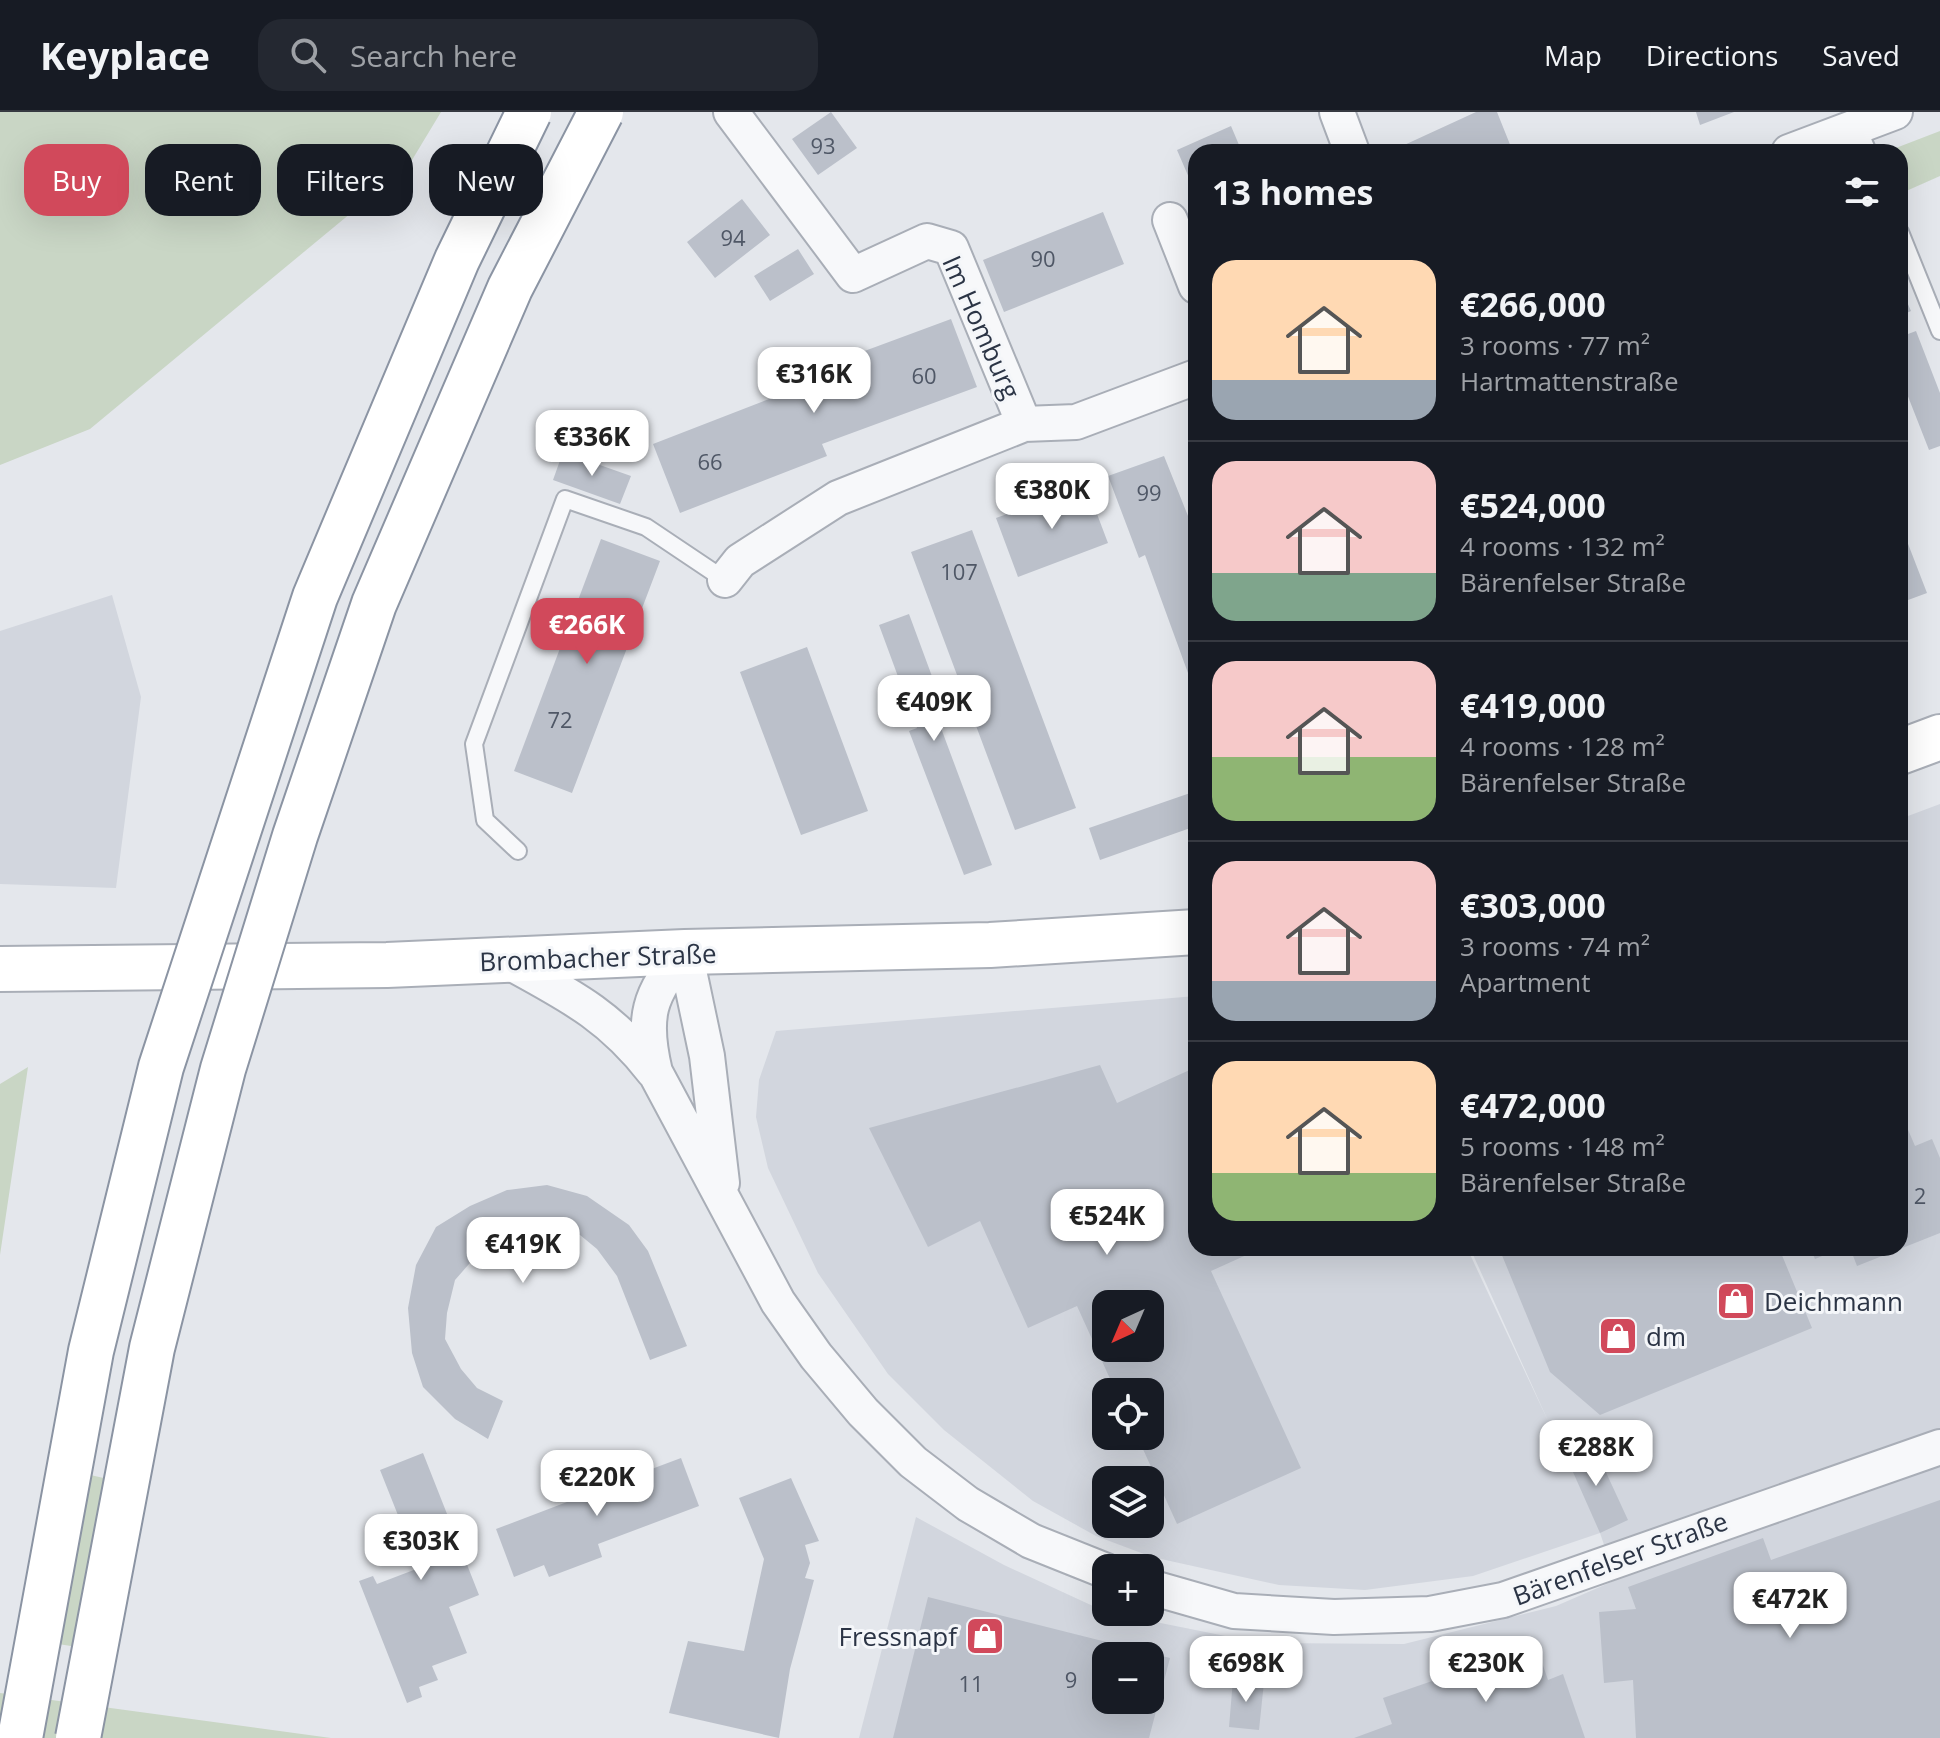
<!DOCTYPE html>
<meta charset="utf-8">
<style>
body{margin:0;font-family:"Open Sans",sans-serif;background:#242831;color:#f1f3f6;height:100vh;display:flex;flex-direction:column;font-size:30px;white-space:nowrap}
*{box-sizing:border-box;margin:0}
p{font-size:26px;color:#9ea1a6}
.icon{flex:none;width:44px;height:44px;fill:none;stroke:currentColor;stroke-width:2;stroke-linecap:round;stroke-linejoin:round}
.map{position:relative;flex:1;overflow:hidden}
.sheet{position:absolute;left:1188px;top:32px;width:720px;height:1112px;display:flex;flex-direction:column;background:#171b24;border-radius:24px;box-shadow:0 8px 32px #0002}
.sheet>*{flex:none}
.guide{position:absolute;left:24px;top:32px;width:760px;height:72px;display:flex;gap:16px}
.needle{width:52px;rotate:224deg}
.buttons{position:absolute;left:1092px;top:1178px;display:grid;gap:16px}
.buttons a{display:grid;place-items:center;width:72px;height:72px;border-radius:16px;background:#171b24;box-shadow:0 8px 32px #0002;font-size:40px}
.price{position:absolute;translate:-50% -68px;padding:0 18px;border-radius:16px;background:#fff;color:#222;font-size:26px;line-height:52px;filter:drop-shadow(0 2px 4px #0008)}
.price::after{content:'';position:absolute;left:50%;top:48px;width:24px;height:18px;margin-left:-12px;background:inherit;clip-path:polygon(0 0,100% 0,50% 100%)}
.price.selected{background:#d1495b;color:#fff}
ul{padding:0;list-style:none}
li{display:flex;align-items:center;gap:24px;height:200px;padding:0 24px}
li+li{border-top:2px solid #363941}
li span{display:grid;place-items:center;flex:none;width:224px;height:160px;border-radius:24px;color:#555}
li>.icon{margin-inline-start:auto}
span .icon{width:96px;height:96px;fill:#fffc;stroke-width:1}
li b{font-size:34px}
h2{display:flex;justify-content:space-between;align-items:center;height:96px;padding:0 24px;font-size:34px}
.chip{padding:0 28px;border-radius:24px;background:#171b24;box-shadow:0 8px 32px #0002;font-size:28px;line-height:72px}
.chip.selected{background:#d1495b;color:#fff}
header{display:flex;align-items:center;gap:48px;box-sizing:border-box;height:112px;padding:0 40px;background:#171b24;border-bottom:2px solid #363941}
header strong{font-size:38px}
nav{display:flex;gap:44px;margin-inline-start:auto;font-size:28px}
.search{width:560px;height:72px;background:#242831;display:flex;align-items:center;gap:20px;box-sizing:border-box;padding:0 28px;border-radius:24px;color:#9ea1a6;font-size:30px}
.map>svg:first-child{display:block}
</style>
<header>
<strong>Keyplace</strong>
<div class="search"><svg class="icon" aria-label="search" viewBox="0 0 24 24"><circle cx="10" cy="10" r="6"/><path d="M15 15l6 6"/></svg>Search here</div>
<nav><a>Map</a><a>Directions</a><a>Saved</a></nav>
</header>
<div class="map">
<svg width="1940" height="1626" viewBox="0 0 1940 1626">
<rect width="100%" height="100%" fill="#e4e7ec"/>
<path fill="#d2d6de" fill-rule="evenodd" d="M 112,483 L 141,585 L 116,776 L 0,772 L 0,519 Z
M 1940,692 L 1940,1626 L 859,1626 L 916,1405 L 1004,1453 L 1106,1500 L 1260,1531 L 1404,1532 L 1556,1494 L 1616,1468 L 1600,1421 L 1473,1464 L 1365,1478 L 1279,1473 L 1152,1445 L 1096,1424 L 1033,1389 L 944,1318 L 888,1262 L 818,1161 L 768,1056 L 756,1005 L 759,968 L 776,919 L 1196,884 L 1196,1136 L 1467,1136 L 1549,1311 L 1470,1136 L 1900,1136 L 1900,707 ZM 1106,1192 L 1150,1192 L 1150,1236 L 1106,1236 ZM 1106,1280 L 1150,1280 L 1150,1324 L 1106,1324 ZM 1106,1368 L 1150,1368 L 1150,1412 L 1106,1412 ZM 1106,1544 L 1150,1544 L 1150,1588 L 1106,1588 Z"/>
<path fill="#c9d6c5" d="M 0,0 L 441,0 L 409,53 L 90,317 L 0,353 Z
M 1940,19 L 1940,64 L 1904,80 L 1900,69 L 1900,40 L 1888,39 Z
M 28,955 L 0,1143 L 0,972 Z
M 86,1362 L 108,1367 L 109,1540 L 20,1526 Z
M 0,1581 L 331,1626 L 0,1626 Z"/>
<path fill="#bbc0ca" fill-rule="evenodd" d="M 831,0 L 857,36 L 818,63 L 792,27 Z
M 1476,0 L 1497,0 L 1513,40 L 1389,40 Z
M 1696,0 L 1734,0 L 1700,13 Z
M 1231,14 L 1242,40 L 1196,40 L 1196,82 L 1177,38 Z
M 742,87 L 770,123 L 715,166 L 687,130 Z
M 1103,100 L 1124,152 L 1004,200 L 983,148 Z
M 798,137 L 814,162 L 770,189 L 754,164 Z
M 1900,174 L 1911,199 L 1900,204 Z
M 951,207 L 977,275 L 822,332 L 827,344 L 680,401 L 653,332 L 800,275 L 797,264 Z
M 1916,219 L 1940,281 L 1940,334 L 1929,338 L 1900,264 L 1900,225 Z
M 563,340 L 631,364 L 620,392 L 553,368 Z
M 1164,344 L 1196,424 L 1196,583 L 1145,443 L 1139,446 L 1108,364 Z
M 1086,373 L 1108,431 L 1018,465 L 996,406 Z
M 1900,411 L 1927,481 L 1900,491 Z
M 972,418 L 1076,696 L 1015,718 L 911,440 Z
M 601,427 L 660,449 L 572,681 L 514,659 Z
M 909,502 L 947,605 L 938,608 L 992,753 L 964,763 L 909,619 L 917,616 L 879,513 Z
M 807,535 L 868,699 L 801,723 L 740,560 Z
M 1196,679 L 1196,714 L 1100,748 L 1089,716 Z
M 1100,953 L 1117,991 L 1194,956 L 1196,1136 L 1262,1136 L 1211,1159 L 1301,1356 L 1177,1412 L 1137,1324 L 1150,1324 L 1150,1280 L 1116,1280 L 1077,1194 L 1028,1216 L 980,1109 L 928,1135 L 869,1016 ZM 1106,1192 L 1150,1192 L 1150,1236 L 1106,1236 Z
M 1900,999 L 1915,1034 L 1932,1027 L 1940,1046 L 1940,1121 L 1857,1154 L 1850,1136 L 1900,1136 Z
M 547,1073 L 587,1084 L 629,1113 L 648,1139 L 687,1234 L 650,1248 L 617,1164 L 597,1137 L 580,1123 L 551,1113 L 521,1116 L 490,1128 L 455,1168 L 447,1201 L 445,1227 L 461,1257 L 477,1276 L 503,1289 L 488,1327 L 455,1307 L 423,1275 L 412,1241 L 408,1196 L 416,1153 L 436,1115 L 470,1094 L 507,1078 Z
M 1499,1136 L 1779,1136 L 1812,1216 L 1600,1303 L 1550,1260 Z
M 1810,1136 L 1841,1136 L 1815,1147 Z
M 1592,1330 L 1628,1408 L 1600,1421 L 1565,1342 Z
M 423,1341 L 479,1483 L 449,1495 L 467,1541 L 432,1554 L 438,1568 L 419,1575 L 422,1585 L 407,1591 L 359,1469 L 373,1464 L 377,1472 L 419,1456 L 380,1358 Z
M 644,1346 L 649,1358 L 681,1346 L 699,1394 L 598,1432 L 602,1445 L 549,1465 L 544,1453 L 514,1465 L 496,1417 L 601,1377 L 597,1364 Z
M 791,1366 L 819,1429 L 805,1433 L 810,1451 L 805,1466 L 814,1468 L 790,1557 L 779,1626 L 669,1601 L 688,1529 L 744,1539 L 764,1447 L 739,1386 Z
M 1940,1388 L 1940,1626 L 1636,1626 L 1633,1568 L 1604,1571 L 1599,1500 L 1636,1497 L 1628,1475 L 1763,1426 L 1771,1448 Z
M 928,1485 L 1170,1546 L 1149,1626 L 893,1626 ZM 1106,1544 L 1150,1544 L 1150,1588 L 1106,1588 Z
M 1536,1533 L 1548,1568 L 1563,1562 L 1585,1626 L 1354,1626 L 1392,1612 L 1383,1586 Z
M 1233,1567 L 1264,1570 L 1259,1618 L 1229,1615 Z"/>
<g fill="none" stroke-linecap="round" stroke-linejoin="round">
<g stroke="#a9aeb7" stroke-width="20">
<path id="service" d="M 1857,14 L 1868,40
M 1900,120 L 1940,219
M 518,739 L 485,708 L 474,632 L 565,387 L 646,415 L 725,468"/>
</g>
<g stroke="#a9aeb7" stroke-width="38">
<path id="minor" d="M 731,0 L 853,163 L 927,129 L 951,136 L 1024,312
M 1337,0 L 1352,40
M 1789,40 L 1895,0
M 1170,108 L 1196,174
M 725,468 L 740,449 L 838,386 L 1024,312 L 1076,310 L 1196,265
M 685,840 C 648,882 642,906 655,960 L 778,1190 L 816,1244 L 863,1300 L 913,1350 L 968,1392 L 1031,1429 L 1106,1459
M 685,840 L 707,944 L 722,1071
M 507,849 C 569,883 610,903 654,960
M 1150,1475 L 1234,1499 L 1334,1505 L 1430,1502 L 1503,1488 L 1940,1335"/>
</g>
<g stroke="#a9aeb7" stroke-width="48">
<path id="secondary" d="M 1900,640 L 1940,625
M 0,857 L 387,853 L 685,840 L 990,833 L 1196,820"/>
</g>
<use href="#service" stroke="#f7f8fa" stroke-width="16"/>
<use href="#minor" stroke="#f7f8fa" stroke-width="34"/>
<use href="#secondary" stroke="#fff" stroke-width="44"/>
<g stroke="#8b94a3" stroke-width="48" stroke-linecap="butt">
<path id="motorway-bridge" d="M 20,1626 L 91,1239 L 161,955 L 315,485 L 457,148 L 529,0
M 78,1626 L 152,1236 L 223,957 L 295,724 L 374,492 L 510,176 L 601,0"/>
</g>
<use href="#motorway-bridge" stroke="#fff" stroke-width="44"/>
</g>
<defs>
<g id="shop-square" transform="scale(2)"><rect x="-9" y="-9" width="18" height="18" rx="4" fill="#d1495b" stroke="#f4f6f9"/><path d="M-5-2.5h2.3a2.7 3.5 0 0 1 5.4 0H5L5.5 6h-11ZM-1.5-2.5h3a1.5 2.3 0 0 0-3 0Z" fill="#fff"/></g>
</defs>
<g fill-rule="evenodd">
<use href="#shop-square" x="1736" y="1189"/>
<use href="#shop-square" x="1618" y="1224"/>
<use href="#shop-square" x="985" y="1524"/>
</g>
<g text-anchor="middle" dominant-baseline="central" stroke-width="6" stroke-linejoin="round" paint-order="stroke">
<g font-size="22" fill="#4f5766">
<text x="823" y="33">93</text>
<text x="733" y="125">94</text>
<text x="1043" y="146">90</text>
<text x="924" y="263">60</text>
<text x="710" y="349">66</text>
<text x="1149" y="380">99</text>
<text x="959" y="459">107</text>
<text x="560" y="607">72</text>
<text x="1920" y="1083">2</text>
<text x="1071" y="1567">9</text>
<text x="971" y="1571">11</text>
</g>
<g font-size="26" fill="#2b3445" stroke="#f4f6f9">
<text transform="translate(982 215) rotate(66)">Im Homburg</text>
<text transform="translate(598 845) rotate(-2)">Brombacher Straße</text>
<text transform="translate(1620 1446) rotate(-20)">Bärenfelser Straße</text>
</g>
<g font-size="26" fill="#2b3445" stroke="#f4f6f9" text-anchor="start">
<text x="1764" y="1189">Deichmann</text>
<text x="1646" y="1224">dm</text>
<text x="957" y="1524" text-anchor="end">Fressnapf</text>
</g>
</g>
</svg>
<div class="buttons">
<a><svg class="needle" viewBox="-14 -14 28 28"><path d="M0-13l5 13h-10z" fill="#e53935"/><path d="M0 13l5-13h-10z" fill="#9ea1a6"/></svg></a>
<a><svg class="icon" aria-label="locate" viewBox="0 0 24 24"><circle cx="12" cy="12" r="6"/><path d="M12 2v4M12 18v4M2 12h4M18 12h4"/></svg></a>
<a><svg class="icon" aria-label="layers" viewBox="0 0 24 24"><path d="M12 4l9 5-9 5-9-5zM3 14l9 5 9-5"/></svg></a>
<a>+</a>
<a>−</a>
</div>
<b class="price" style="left:814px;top:303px">€316K</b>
<b class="price" style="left:592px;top:366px">€336K</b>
<b class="price" style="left:1052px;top:419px">€380K</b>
<b class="price selected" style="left:587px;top:554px">€266K</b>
<b class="price" style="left:934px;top:631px">€409K</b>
<b class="price" style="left:1107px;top:1145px">€524K</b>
<b class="price" style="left:523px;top:1173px">€419K</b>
<b class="price" style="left:1596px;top:1376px">€288K</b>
<b class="price" style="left:597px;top:1406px">€220K</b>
<b class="price" style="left:421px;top:1470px">€303K</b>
<b class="price" style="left:1790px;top:1528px">€472K</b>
<b class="price" style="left:1246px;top:1592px">€698K</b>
<b class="price" style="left:1486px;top:1592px">€230K</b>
<div class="guide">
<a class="chip selected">Buy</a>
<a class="chip">Rent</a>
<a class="chip">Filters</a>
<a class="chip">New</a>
</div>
<section class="sheet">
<h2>13 homes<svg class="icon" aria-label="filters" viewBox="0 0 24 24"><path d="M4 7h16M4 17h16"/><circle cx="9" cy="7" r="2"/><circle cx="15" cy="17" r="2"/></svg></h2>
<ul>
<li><span style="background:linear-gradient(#ffd9b3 75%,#9aa5b1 0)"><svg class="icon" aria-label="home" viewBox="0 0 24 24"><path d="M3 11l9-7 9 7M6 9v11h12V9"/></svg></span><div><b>€266,000</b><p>3 rooms · 77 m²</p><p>Hartmattenstraße</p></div></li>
<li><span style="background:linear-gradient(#f6c9c9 70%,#7fa58c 0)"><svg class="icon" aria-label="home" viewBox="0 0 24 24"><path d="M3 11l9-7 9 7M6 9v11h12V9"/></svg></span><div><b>€524,000</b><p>4 rooms · 132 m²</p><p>Bärenfelser Straße</p></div></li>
<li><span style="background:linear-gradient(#f6c9c9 60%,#8fb573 0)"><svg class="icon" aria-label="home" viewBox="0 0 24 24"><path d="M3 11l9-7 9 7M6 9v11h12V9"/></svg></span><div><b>€419,000</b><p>4 rooms · 128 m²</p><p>Bärenfelser Straße</p></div></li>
<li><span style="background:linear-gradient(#f6c9c9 75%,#9aa5b1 0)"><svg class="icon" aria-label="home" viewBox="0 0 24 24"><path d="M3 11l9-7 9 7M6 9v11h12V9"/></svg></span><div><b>€303,000</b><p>3 rooms · 74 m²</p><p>Apartment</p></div></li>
<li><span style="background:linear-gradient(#ffd9b3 70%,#8fb573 0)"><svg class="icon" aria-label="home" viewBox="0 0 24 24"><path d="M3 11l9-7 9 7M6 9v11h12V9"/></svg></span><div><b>€472,000</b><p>5 rooms · 148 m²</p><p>Bärenfelser Straße</p></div></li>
</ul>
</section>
</div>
